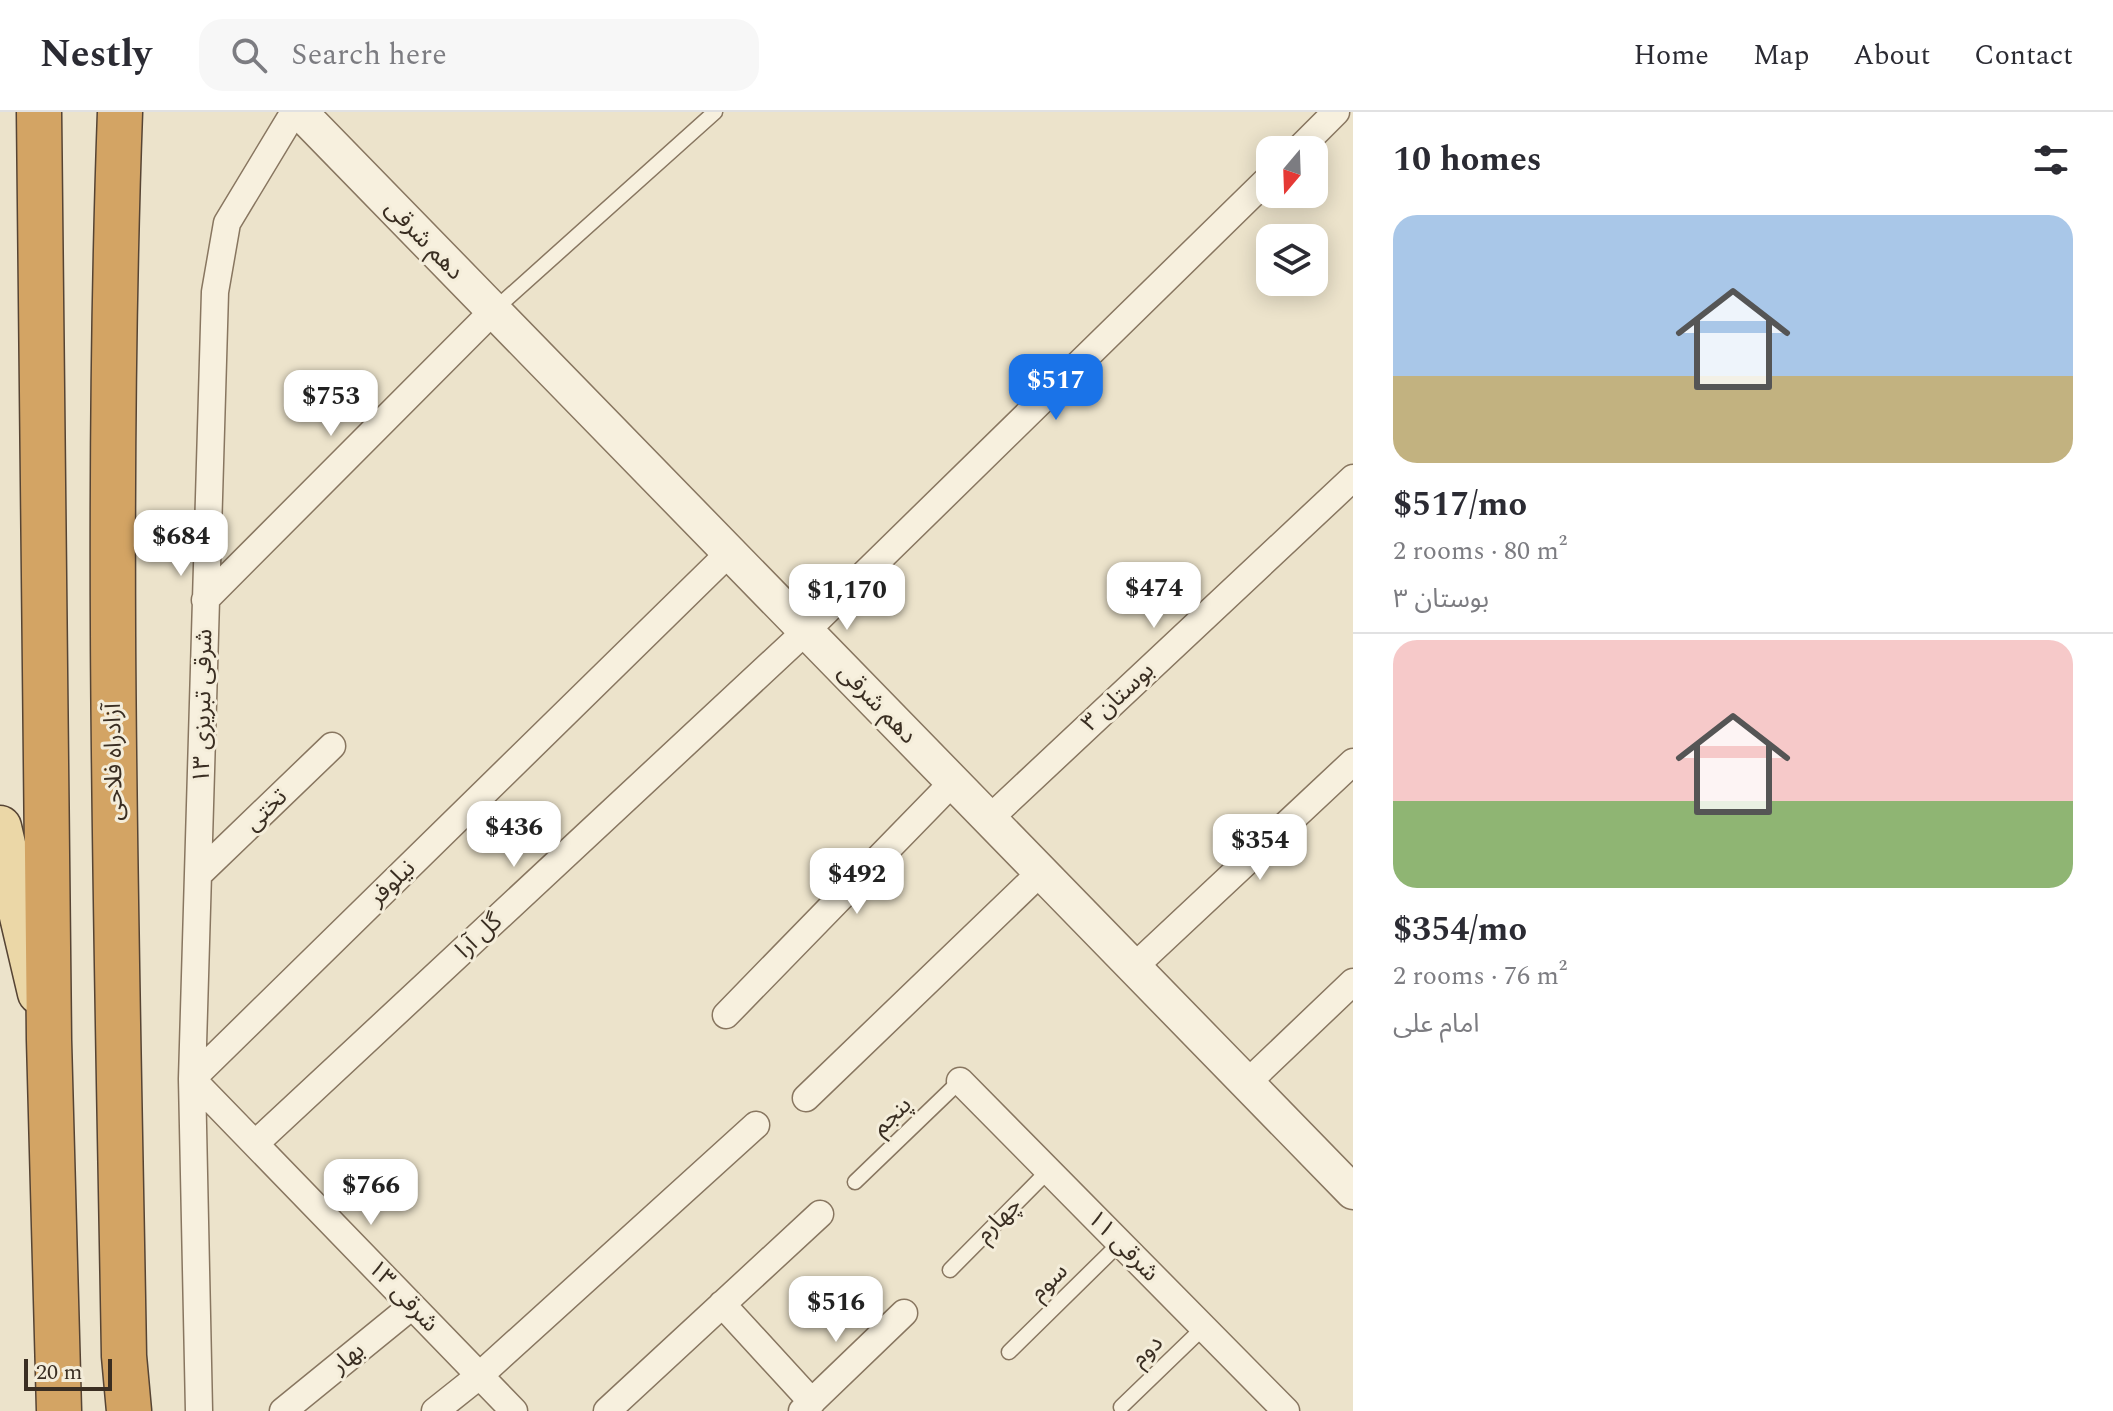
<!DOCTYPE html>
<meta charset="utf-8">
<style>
body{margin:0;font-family:Spectral,"Noto Sans Arabic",serif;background:#f7f7f7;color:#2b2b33;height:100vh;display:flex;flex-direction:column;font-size:30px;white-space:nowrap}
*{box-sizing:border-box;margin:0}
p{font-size:26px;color:#7c7c81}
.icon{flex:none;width:44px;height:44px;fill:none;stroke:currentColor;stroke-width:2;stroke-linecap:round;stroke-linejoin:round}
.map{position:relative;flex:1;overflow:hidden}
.drawer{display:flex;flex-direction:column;background:#fff;width:760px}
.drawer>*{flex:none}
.needle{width:52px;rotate:199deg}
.buttons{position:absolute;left:1256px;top:24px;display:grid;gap:16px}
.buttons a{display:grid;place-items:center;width:72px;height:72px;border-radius:16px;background:#fff;box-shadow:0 4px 20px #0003;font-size:40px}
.scale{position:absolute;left:24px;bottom:20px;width:88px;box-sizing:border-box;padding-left:8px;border:4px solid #3a2e22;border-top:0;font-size:22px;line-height:28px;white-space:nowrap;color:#3a2e22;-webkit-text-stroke:6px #f4edda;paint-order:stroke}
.price{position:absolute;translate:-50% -68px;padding:0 18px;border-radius:16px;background:#fff;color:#222;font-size:26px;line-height:52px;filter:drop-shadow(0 2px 4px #0008)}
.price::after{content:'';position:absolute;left:50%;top:48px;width:24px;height:18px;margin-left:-12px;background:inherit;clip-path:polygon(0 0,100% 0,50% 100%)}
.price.selected{background:#1a73e8;color:#fff}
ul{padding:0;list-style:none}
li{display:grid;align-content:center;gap:16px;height:424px;padding:0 40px}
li+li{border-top:2px solid #e1e1e2}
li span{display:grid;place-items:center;height:248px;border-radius:24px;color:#555}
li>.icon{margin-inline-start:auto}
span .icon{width:144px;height:144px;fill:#fffc;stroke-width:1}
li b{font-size:34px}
h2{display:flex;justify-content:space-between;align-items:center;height:96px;padding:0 40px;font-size:34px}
header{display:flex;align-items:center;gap:48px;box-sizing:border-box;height:112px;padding:0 40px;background:#fff;border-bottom:2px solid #e1e1e2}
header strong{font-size:38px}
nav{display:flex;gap:44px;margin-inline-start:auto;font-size:28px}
.search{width:560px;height:72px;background:#f7f7f7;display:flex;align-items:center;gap:20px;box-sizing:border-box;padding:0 28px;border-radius:24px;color:#7c7c81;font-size:30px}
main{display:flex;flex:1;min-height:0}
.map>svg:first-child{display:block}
</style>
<header>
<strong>Nestly</strong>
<div class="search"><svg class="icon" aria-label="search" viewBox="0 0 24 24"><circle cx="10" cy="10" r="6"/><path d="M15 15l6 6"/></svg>Search here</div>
<nav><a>Home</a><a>Map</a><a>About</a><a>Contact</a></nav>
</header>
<main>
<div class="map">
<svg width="1353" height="1299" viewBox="0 0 1353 1299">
<rect width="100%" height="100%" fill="#ece3cb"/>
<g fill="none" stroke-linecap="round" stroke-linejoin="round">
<g stroke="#887660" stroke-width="17">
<path id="service" d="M 493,199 L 715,0
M 855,1070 L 960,969
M 950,1158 L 1048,1059
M 1009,1240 L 1120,1131
M 1121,1295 L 1203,1216"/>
</g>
<g stroke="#887660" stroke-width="29">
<path id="minor" d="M 1298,38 L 1336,0
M 205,488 L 493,199
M 989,707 L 1353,366
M 199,762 L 332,634
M 1134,855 L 1353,650
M 726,903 L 953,670
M 192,967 L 729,441
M 192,967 L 514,1299
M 960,969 L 1286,1299
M 1247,971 L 1353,870
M 806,986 L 1041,760
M 256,1031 L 806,519 L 1270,65
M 722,1192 L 812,1290
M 199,1299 L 192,967 L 215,180 L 227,111 L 294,0
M 283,1299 L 412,1194
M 435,1299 L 479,1264 L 756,1013
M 607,1299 L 820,1102
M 802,1299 L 904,1201"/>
</g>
<g stroke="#887660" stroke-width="37">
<path id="tertiary" d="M 300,0 L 1353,1080"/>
</g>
<g stroke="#564434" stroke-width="45">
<path id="primary" d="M 0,715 L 39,881"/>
</g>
<g stroke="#564434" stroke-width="47">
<path id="motorway" d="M 39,0 L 49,928 L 59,1299
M 120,0 C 105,415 117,829 124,1244 L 129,1299"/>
</g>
<use href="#service" stroke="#f7f0de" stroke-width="14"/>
<use href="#minor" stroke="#f7f0de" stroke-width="26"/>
<use href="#tertiary" stroke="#f7f0de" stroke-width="34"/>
<use href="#primary" stroke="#ebd7a7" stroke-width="42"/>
<use href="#motorway" stroke="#d3a464" stroke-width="44"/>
</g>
<g text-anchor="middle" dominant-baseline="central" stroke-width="6" stroke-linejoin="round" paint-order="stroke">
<g font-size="24" fill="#3a2e22" stroke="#f4edda">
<text transform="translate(424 128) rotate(46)">دهم شرقی</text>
<text transform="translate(1118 585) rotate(-43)">بوستان ۳</text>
<text transform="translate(877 592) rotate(46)">دهم شرقی</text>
<text transform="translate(203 594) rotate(-89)">۱۳ شرقی تبریزی</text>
<text transform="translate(114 650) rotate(-91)">آزادراه فلاحی</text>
<text transform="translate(266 698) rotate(-44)">تختی</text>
<text transform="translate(392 771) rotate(-44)">نیلوفر</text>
<text transform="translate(479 824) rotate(-43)">گل آرا</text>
<text transform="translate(892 1004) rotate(-44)">پنجم</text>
<text transform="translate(999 1108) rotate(-45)">چهارم</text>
<text transform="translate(1123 1134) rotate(45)">۱۱ شرقی</text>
<text transform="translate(1049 1170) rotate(-44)">سوم</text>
<text transform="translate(403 1184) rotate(46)">۱۳ شرقی</text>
<text transform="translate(1147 1239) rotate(-44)">دوم</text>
<text transform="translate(348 1246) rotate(-39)">بهار</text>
</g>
</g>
</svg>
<div class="buttons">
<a><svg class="needle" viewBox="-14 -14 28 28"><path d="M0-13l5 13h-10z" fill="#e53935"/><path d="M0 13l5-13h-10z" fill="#7c7c81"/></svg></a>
<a><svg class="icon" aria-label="layers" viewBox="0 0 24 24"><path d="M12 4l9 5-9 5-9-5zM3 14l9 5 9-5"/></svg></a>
</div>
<div class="scale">20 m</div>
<b class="price selected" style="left:1056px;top:310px">$517</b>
<b class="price" style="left:331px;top:326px">$753</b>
<b class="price" style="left:181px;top:466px">$684</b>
<b class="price" style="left:1154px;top:518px">$474</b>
<b class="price" style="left:847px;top:520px">$1,170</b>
<b class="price" style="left:514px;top:757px">$436</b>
<b class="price" style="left:1260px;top:770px">$354</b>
<b class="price" style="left:857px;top:804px">$492</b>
<b class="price" style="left:371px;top:1115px">$766</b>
<b class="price" style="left:836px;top:1232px">$516</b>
</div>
<section class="drawer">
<h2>10 homes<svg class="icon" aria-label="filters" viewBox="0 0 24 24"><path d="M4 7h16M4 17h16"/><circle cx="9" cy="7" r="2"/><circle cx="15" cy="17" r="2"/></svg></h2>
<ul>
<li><span style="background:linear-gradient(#a9c7e8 65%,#c2b280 0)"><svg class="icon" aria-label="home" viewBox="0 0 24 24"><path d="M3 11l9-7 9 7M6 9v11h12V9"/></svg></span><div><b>$517/mo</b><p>2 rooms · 80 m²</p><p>بوستان ۳</p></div></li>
<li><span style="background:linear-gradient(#f6c9c9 65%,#8fb573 0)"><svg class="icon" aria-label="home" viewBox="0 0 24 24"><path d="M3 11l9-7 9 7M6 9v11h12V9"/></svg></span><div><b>$354/mo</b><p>2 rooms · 76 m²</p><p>امام علی</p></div></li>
</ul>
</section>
</main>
